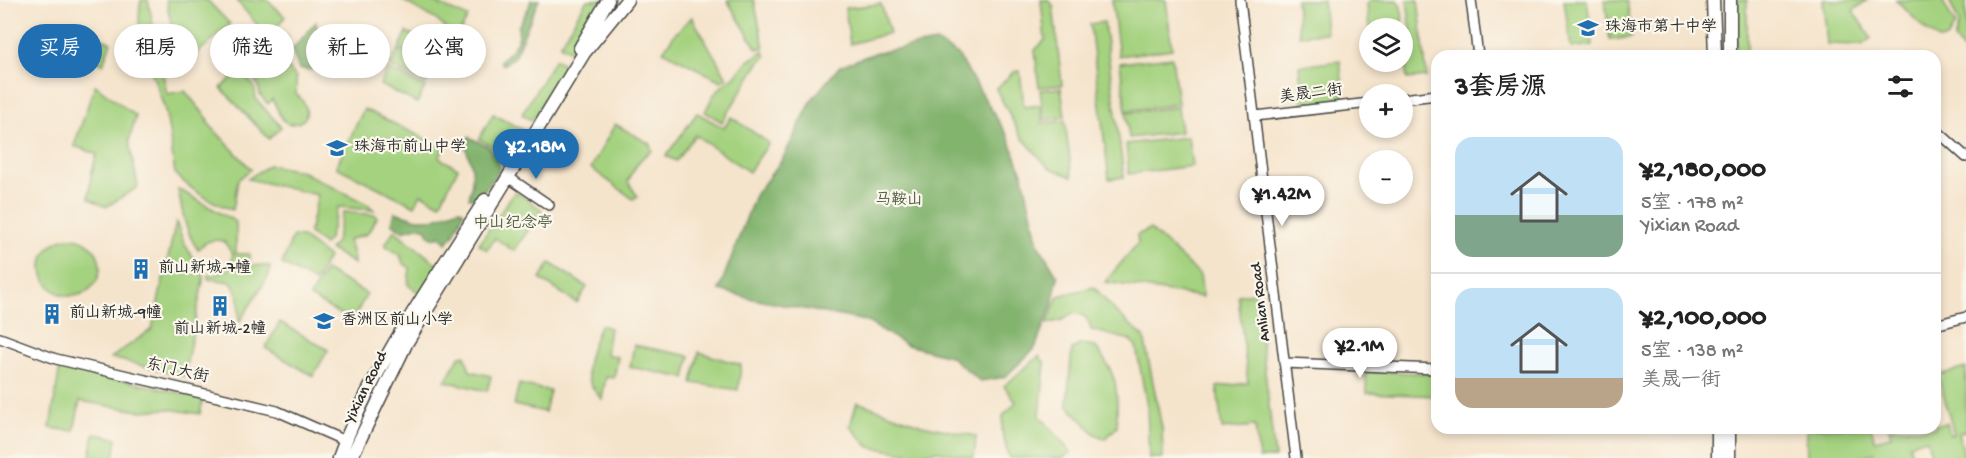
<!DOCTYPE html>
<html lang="zh">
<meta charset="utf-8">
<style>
body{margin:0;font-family:"Gochi Hand","LXGW WenKai TC",sans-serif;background:#f6f6f6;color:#222;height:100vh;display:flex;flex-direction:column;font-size:22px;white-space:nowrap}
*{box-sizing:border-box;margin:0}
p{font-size:20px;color:#767676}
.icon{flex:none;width:33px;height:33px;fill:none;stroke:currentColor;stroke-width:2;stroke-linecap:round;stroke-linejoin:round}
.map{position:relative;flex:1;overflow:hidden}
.sheet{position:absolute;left:1431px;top:50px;width:510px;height:384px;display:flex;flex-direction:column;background:#fff;border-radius:18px;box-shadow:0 3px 9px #0003}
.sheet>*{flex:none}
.hud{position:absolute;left:18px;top:24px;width:570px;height:54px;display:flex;gap:12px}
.buttons{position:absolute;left:1359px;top:18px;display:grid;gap:12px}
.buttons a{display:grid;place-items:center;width:54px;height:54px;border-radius:50%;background:#fff;box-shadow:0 3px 9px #0003;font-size:30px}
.price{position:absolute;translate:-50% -51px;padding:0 14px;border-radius:21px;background:#fff;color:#222;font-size:20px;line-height:39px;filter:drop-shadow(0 2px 3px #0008)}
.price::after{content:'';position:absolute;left:50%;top:36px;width:18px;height:14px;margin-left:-9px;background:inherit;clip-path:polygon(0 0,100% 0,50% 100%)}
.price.active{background:#1f6fb2;color:#fff}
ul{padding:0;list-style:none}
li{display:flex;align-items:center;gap:18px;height:150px;padding:0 24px}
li+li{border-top:2px solid #e0e0e0}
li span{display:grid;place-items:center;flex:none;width:168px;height:120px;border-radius:18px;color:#555}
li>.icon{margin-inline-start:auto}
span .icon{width:72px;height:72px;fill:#fffc;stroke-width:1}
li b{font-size:26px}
h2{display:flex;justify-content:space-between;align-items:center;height:72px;padding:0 24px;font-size:26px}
.tag{padding:0 21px;border-radius:27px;background:#fff;box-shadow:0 3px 9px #0003;font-size:21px;line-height:54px}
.tag.active{background:#1f6fb2;color:#fff}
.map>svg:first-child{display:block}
</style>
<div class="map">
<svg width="1966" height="458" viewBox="0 0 1966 458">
<rect width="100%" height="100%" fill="#fbf7ec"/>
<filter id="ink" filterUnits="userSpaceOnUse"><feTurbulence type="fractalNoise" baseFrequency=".0167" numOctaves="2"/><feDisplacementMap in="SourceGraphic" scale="12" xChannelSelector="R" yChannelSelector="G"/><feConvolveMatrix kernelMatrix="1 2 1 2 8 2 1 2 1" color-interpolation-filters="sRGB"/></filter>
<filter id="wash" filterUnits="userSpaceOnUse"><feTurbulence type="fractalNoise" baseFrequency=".008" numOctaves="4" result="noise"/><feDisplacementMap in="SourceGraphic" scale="24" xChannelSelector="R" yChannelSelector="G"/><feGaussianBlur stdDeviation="1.35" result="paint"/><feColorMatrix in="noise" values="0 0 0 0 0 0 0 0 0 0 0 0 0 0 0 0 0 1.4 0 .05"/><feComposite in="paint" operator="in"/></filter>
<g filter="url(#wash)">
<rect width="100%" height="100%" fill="#f5e4cc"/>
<path fill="#a4d27f" stroke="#687e55" stroke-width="1.5" d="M 141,0 L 148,0 L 167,94 L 185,91 L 209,120 L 207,122 L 251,169 L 238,180 L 233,210 C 211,202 190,190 175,173 C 171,150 170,125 163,104 C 152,69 133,38 141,0 Z
M 166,0 L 207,0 L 230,24 L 181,68 Z
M 236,0 L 268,0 L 285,17 L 277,26 L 288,38 L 278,49 Z
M 402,0 L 429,0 L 468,17 L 457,37 L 435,19 Z
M 587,0 L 604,0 L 572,52 L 560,45 Z
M 727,0 L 754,0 L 764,47 L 757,49 Z
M 1041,0 L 1048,0 L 1053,5 L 1062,85 L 1039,87 L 1035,50 L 1045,40 Z
M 1112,0 L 1166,0 L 1172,49 L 1119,56 Z
M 1296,0 L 1323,0 L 1326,33 L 1299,35 Z
M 1371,0 L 1397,0 C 1402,6 1405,21 1400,28 L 1370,28 L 1369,31 L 1367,3 Z
M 1407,0 L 1418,0 L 1427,77 L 1407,79 L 1403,43 L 1411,31 Z
M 1564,0 L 1587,0 L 1593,45 L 1571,48 Z
M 1605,0 L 1627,0 L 1632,37 L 1610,40 Z
M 1736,0 L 1747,0 L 1747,55 L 1736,55 Z
M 1823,0 L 1867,0 L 1853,11 L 1871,38 L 1862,45 L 1827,44 Z
M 1896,0 L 1942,0 L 1955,24 L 1948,38 L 1940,40 L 1927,31 Z
M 1949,0 L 1966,0 L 1966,53 L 1954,39 L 1959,23 Z
M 881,4 L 890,33 L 850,44 L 845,8 Z
M 692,17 L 727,78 L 721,81 L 663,51 L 675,34 Z
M 1104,22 L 1124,177 L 1109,179 L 1090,24 Z
M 85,32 L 111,42 L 103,64 L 76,54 Z
M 407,32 L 443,50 L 436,66 L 399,48 Z
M 251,40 L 269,62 L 277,55 L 296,77 L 296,94 C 311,107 311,124 288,124 C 277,116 279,109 272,99 L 268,104 L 260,95 L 258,84 L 243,69 L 243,48 Z
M 398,50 L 434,68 L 426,84 L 390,66 Z
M 764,51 L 766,57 L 760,61 L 722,122 L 705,112 L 713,96 L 723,85 L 735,76 L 747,62 Z
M 1172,57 L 1178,104 L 1126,111 L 1120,63 Z
M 555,59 L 566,66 L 532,121 L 522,114 Z
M 1340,61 L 1344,99 L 1303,104 L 1299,66 Z
M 388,69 L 425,87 L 417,103 L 380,85 Z
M 240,71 L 254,86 L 256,99 L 281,127 L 269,139 L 221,88 Z
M 1020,71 L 1024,107 L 1040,105 L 1042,123 L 1065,121 L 1072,177 L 1048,167 L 1021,136 L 996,89 L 1014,72 Z
M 95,85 L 136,116 L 129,141 L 138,187 L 106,207 L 89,198 L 91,175 L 97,154 L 74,146 Z
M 1061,88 L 1065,117 L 1044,120 L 1040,90 Z
M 1178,107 L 1181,132 L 1129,138 L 1126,113 Z
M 364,109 L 444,148 L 439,158 L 458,168 L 440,204 L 421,194 L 415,206 L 336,167 Z
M 697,113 L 724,128 L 731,117 L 769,143 L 749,172 L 695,135 L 676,161 L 666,156 Z
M 493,114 L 523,130 L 509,156 L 479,139 Z
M 615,124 L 650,144 L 652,151 C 640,156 633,170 628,182 L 638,197 L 633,199 L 591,168 Z
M 1188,137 L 1192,166 L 1129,174 L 1126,144 Z
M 269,165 L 301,171 L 369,205 L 374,210 L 338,207 L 329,239 L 324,245 L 309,233 L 318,195 L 248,179 Z
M 178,189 L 236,222 L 236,254 L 250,254 L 250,265 L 270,266 L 269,275 L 239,323 L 239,297 L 231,282 L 208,279 L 208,275 L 216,275 L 229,269 L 233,255 L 224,241 C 212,239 205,241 198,250 C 185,231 182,211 178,189 Z
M 515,191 L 542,210 L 514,251 L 495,238 L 487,250 L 479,244 Z
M 343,212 L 376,215 L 377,218 L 367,234 L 348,240 L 353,254 L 354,264 L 330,249 L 336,242 Z
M 176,222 L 184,243 L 204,276 L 184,376 L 111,358 L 152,329 Z
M 1150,229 L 1200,275 L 1203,297 L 1105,282 L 1138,243 L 1137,235 Z
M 394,230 L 438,265 L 422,295 L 408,285 L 410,268 L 403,263 L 400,255 L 385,245 Z
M 293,236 L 302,237 L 328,257 L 315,282 L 282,264 Z
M42 267a29 29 0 1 1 58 0a29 29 0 1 1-58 0Z
M 550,263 L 587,287 L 577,303 L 540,279 Z
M 325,270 L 367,294 L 352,321 L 310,297 Z
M 1094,287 L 1115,311 L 1144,337 L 1162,428 L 1163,458 L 1149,458 L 1147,406 L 1136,346 L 1130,340 L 1091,330 C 1089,319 1085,314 1073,313 L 1062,320 L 1047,324 L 1058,296 Z
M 1256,293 L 1275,458 L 1259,458 L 1255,426 L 1222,429 L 1217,387 L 1248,383 L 1238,295 Z
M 280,322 L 328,350 L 313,376 L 265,348 Z
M 600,325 L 610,328 L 606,354 L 618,357 L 614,378 L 606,377 L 602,399 C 576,374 590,354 600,325 Z
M 1082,344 L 1095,346 C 1120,379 1117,388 1117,427 L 1105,439 L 1095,434 L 1067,405 L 1072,349 Z
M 634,345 L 690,356 L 685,378 L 630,367 Z
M 699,352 L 741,365 L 738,390 L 692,383 Z
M 465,355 L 470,371 L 491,376 L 487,391 L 445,381 L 459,357 Z
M 1039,356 L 1045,363 L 1040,416 L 1071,452 L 1063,458 L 1009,458 L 1002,432 L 1003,416 L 1016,402 L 1004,386 Z
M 60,366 L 203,398 L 200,414 L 169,409 L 139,411 L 80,401 L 74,431 L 50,428 Z
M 1966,368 L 1966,431 L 1959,433 L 1965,458 L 1932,458 L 1927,439 L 1909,444 L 1913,458 L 1875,458 L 1873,453 L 1859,458 L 1807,458 L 1806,428 L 1871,428 L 1875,440 L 1891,436 L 1889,428 L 1935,428 L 1935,425 L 1947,423 L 1950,435 L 1954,434 L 1938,375 Z
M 1365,371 L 1437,374 L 1437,396 L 1367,393 Z
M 519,384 L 550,391 L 545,412 L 514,405 Z
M 857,402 L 922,425 L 976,436 L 974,458 L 938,451 L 912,454 L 869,447 L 850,426 Z
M 94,434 L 117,438 L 114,458 L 90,458 Z"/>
<path fill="#83b46e" stroke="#57704c" stroke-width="1.5" d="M 531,0 L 539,0 L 514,57 L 503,65 L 500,61 L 513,48 L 519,36 L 518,27 L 529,7 Z
M 316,22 C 319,42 324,54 311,70 L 299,69 L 292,50 Z
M 936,42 L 958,55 L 1009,138 L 1023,176 L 1038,244 L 1058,277 L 1052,305 L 1035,348 L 1005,377 L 980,381 L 950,356 L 907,345 L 866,321 L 753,299 L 719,290 L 755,195 L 782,160 L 813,98 L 840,66 L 875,53 Z
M 469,137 L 490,148 L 500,167 L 495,177 L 478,198 L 469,198 C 475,172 473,165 463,141 Z
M 459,209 L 464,212 L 453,236 L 446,243 L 440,236 L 434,238 L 429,235 L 426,228 L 417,227 L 402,231 L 392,223 L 395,212 L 417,219 L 433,219 Z"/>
</g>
<g filter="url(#ink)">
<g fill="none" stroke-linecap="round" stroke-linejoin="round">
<g stroke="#494743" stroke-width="12">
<path id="minor" d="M 1240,0 L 1296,458
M 1471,0 L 1478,56
M 1402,99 L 1437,95
M 1255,116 L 1370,103
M 1935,129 L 1966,157
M 508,177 L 549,205
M 1935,325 L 1966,317
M 0,338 L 56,359 L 277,411 L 345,441
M 1284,363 L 1437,369"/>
</g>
<g stroke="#494743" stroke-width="15">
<path id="major" d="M 1713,0 L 1715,56
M 1730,0 L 1730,56
M 580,48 L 608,0
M 1718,428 L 1718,458
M 339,458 C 372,366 433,283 485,200
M 351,458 L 407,342 L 584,53 L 627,0
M 1729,458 L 1729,428"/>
</g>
<use href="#minor" stroke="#fff" stroke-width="9"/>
<use href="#major" stroke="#fff" stroke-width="12"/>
</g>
</g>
<defs>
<g id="school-bare" transform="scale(1.62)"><path d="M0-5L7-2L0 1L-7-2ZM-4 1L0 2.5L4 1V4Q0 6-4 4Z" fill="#1f6fb2" stroke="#fbf7ec" stroke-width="2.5" paint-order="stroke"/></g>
<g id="building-bare" transform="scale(1.62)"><path d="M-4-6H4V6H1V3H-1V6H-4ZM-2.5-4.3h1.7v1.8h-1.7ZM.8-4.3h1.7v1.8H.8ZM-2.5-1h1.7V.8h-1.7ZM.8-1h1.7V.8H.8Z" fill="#1f6fb2" stroke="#fbf7ec" stroke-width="2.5" paint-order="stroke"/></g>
</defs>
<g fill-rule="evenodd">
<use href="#school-bare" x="1588" y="28"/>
<use href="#school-bare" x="337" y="148"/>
<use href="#building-bare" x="141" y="269"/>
<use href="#building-bare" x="220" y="306"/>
<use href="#building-bare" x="52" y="314"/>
<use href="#school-bare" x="324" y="321"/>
</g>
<g text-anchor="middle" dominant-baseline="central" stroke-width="4.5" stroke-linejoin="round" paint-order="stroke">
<g font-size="16" fill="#2b2b2b" stroke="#fbf7ec" text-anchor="start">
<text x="1605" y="28">珠海市第十中学</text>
<text x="354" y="148">珠海市前山中学</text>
<text x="158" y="269">前山新城-7幢</text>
<text x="69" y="314">前山新城-9幢</text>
<text x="341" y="321">香洲区前山小学</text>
<text x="220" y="330" text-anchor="middle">前山新城-2幢</text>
</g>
<g font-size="16" fill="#2b2b2b" stroke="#fbf7ec">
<text transform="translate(1311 95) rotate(-7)">美晟二街</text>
<text transform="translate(1262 302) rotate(-97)">Anlian Road</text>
<text transform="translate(177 372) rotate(13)">东门大街</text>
<text transform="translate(367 388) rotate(-64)">Yixian Road</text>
</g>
<g font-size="16" fill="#4f5d44" stroke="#fbf7ec">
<text x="899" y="201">马鞍山</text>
<text x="513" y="224">中山纪念亭</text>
</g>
</g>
</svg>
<div class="buttons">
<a><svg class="icon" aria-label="layers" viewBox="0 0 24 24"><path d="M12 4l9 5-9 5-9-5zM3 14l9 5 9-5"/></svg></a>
<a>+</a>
<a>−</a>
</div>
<b class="price active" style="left:536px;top:180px">¥2.18M</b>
<b class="price" style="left:1282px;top:227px">¥1.42M</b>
<b class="price" style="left:1360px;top:379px">¥2.1M</b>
<div class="hud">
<a class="tag active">买房</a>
<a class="tag">租房</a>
<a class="tag">筛选</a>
<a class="tag">新上</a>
<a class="tag">公寓</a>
</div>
<section class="sheet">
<h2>3套房源<svg class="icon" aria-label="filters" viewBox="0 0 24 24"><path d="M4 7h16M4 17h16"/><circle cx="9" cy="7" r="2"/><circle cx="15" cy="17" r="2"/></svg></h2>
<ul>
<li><span style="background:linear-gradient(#bfe0f5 65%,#7fa58c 0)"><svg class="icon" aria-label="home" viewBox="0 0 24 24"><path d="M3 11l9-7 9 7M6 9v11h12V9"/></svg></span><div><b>¥2,180,000</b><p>5室 · 178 m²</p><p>Yixian Road</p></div></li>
<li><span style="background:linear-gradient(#bfe0f5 75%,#b9a48a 0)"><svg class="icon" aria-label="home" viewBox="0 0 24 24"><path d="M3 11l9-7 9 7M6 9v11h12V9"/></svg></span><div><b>¥2,100,000</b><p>5室 · 138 m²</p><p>美晟一街</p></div></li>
</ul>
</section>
</div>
